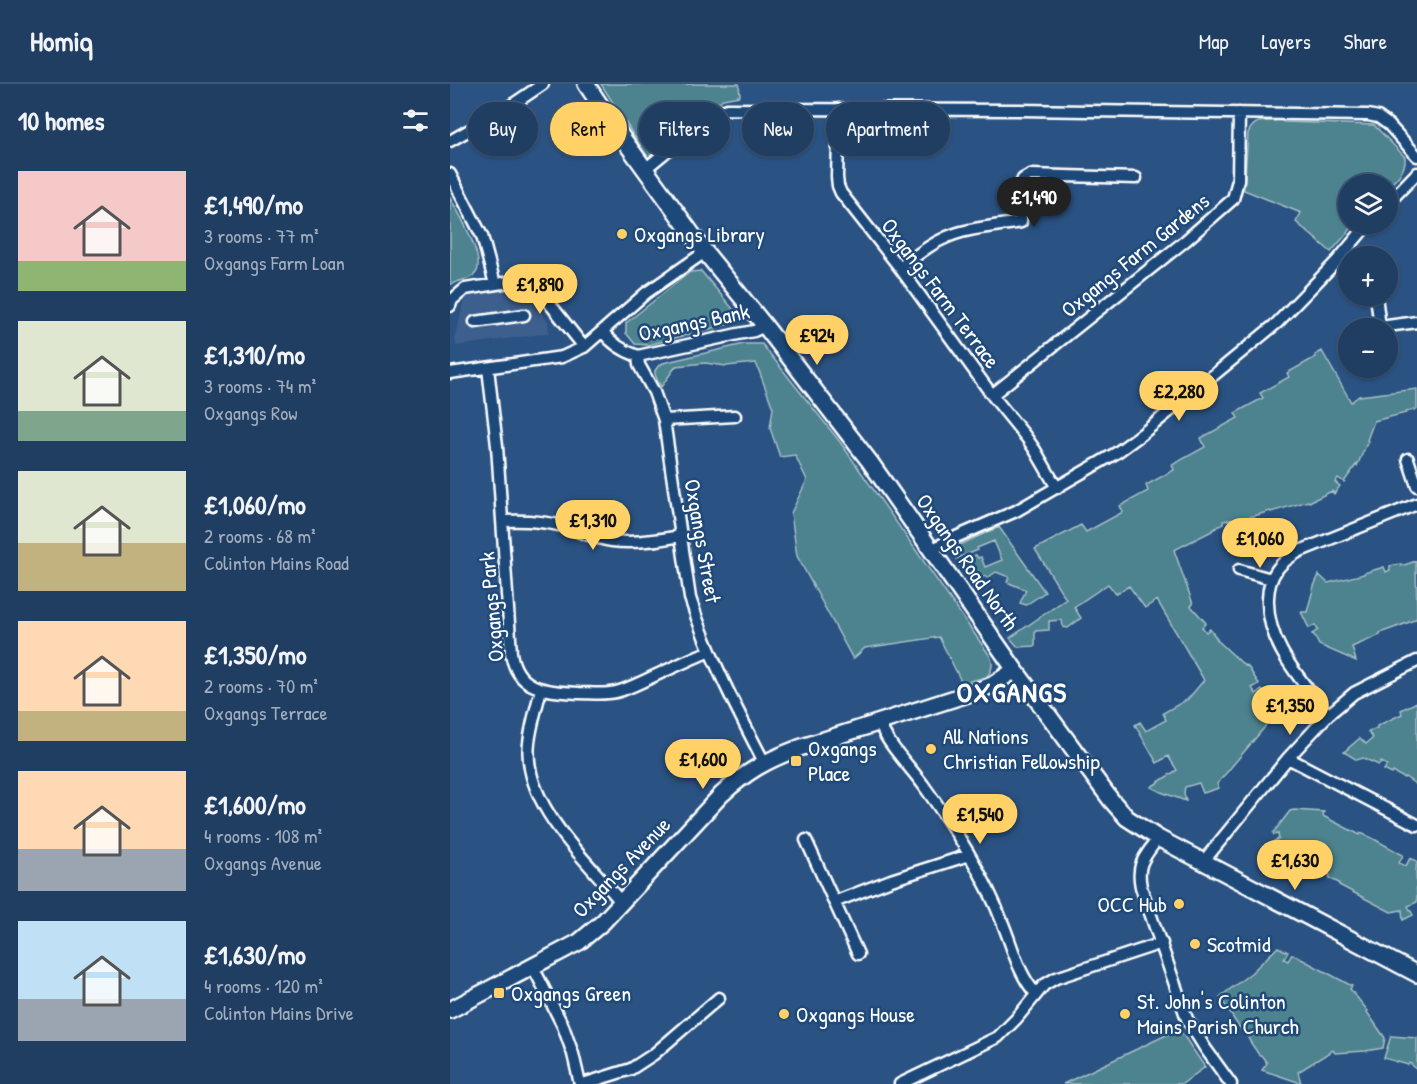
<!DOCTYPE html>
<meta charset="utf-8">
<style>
body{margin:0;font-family:"Patrick Hand",sans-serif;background:#284568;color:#f1f3f6;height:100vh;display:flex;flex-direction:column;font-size:22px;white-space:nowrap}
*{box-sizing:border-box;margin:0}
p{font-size:20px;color:#a2aebe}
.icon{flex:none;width:33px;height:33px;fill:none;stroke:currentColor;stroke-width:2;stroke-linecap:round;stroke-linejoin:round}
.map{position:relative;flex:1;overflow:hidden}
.side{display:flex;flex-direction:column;background:#203e62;width:450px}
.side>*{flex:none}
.banner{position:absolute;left:18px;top:18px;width:570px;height:54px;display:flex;gap:12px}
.buttons{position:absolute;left:888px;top:90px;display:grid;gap:12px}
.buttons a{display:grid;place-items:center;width:60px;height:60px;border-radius:50%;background:#203e62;box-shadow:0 2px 4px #0004,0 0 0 2px #3d5777;font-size:30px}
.price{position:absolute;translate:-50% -51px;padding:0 14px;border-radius:21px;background:#ffd166;color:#111;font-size:20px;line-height:39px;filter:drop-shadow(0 2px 3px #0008)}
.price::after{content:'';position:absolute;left:50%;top:36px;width:18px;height:14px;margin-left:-9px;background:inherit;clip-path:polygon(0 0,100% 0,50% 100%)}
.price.active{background:#222;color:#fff}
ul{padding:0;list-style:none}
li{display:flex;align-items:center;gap:18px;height:150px;padding:0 18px}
li span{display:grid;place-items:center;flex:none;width:168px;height:120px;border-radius:0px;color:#555}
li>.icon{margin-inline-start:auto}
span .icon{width:72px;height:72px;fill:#fffc;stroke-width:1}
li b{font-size:26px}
h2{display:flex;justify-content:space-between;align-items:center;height:72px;padding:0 18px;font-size:26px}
.tag{padding:0 21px;border-radius:27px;background:#203e62;box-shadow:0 2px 4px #0004,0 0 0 2px #3d5777;font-size:21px;line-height:54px}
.tag.active{background:#ffd166;color:#111}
header{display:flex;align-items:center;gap:36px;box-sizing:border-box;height:84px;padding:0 30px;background:#203e62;border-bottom:2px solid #3d5777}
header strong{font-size:28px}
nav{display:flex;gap:33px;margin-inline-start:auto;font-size:21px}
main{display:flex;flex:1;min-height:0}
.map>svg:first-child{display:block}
</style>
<header>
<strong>Homiq</strong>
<nav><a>Map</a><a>Layers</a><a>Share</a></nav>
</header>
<main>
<section class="side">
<h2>10 homes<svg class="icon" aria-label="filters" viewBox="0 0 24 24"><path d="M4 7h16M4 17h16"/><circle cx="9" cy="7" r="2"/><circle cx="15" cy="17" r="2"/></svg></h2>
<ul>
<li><span style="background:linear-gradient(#f6c9c9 75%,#8fb573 0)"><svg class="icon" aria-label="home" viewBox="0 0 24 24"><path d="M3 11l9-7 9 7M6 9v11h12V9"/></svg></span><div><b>£1,490/mo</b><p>3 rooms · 77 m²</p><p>Oxgangs Farm Loan</p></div></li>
<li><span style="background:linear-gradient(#dfe7d0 75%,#7fa58c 0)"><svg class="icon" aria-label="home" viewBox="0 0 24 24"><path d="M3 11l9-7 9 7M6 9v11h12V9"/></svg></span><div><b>£1,310/mo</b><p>3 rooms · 74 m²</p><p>Oxgangs Row</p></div></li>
<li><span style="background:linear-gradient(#dfe7d0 60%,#c2b280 0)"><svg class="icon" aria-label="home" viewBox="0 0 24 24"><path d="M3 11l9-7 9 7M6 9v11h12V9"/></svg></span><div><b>£1,060/mo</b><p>2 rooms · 68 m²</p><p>Colinton Mains Road</p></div></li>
<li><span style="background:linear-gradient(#ffd9b3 75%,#c2b280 0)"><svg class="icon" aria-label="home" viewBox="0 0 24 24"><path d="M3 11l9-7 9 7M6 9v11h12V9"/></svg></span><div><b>£1,350/mo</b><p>2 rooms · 70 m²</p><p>Oxgangs Terrace</p></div></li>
<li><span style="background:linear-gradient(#ffd9b3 65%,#9aa5b1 0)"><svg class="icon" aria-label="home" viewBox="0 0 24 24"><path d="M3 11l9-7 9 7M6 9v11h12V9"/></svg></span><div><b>£1,600/mo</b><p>4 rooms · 108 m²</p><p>Oxgangs Avenue</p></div></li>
<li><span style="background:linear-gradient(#bfe0f5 65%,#9aa5b1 0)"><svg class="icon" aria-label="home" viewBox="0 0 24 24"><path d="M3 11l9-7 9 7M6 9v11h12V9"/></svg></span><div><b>£1,630/mo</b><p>4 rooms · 120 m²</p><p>Colinton Mains Drive</p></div></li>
</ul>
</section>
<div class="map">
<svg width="967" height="1000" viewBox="0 0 967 1000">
<rect width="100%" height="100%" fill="#2a5282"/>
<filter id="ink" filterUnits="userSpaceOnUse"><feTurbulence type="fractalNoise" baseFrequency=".0167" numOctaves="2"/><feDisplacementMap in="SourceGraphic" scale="12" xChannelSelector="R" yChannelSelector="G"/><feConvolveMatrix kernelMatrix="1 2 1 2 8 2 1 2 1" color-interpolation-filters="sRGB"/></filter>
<g filter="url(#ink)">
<path fill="#3c5f8e" d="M 73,203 L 98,238 L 99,249 L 6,262 L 5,253 L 16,211 Z"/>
<path fill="#4e828f" stroke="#a6c0c7" stroke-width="1.5" d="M 151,0 L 289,0 L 290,12 L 273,15 L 198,74 Z
M 830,36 L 834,38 L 924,41 L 955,73 C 956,87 947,94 938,103 L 938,100 L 898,100 L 898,140 L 905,140 L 881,168 L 846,138 L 851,129 L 794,106 L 798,49 C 806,32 815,40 830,36 Z
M 0,114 C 8,127 36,175 26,189 C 20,197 7,196 0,201 Z
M 251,187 L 288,231 L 283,239 L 198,261 L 185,260 L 176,249 L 176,239 L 240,188 Z
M 294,260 L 312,260 L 390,358 L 540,572 C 544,580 542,587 536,593 L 512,599 L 489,553 L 415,564 L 403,575 L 347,472 L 341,429 L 357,396 L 345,371 L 330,373 L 320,344 L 323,324 L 306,279 L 276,282 L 255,279 L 226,282 L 211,303 C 205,291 200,287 213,279 Z
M 872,267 L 901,318 L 909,312 L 967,305 L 967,325 L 956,328 L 956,329 L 924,337 L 917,356 L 918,357 L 907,382 L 906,381 L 894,398 L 888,394 L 885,398 L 890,402 L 884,410 L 882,407 L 859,418 L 858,417 L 821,428 L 820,427 L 804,432 L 773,437 L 773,440 L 762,446 L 762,447 L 724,466 L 743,520 L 741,522 L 756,539 L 752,543 L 756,548 L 760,545 L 767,555 L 767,556 L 795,582 L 797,581 L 809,600 L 802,604 L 806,610 L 812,606 L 817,613 L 828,609 L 819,636 L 814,644 L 767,700 L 769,704 L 753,709 L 749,699 L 735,703 L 734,709 L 736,717 L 711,708 L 701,703 L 727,686 L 718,672 L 707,679 L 685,641 L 690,638 L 696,647 L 716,636 L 713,629 L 738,615 L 754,596 L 707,516 L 695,524 L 679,502 L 666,510 L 658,500 L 624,523 L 631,534 L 618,544 L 613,543 L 612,536 L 599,537 L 599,546 L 585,547 L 585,562 L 568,563 L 560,554 L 616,515 L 585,465 L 631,441 L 636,448 L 673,428 L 670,422 L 698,407 L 696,401 L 724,386 L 722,381 L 755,363 L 751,354 L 788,334 L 785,329 L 813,314 L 810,309 L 839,293 L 837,289 L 866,273 L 865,271 Z
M 549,443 L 595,508 L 576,521 L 570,519 L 576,506 L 557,498 L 559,493 L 546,488 L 537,494 L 535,492 L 524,500 L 508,478 L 526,471 L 528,474 L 531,473 L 535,483 L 552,476 L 544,457 L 527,464 L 528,466 L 506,475 L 506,474 L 505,467 L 509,461 Z
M 966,477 L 967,534 C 956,541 942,544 930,549 L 930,551 L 902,563 L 906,577 L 869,561 L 864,551 L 862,550 L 868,546 L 865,541 L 859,544 L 851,528 L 857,528 L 864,502 L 869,491 L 878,499 L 914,490 L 914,489 L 934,483 L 936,488 L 940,486 L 940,482 L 951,480 L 951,482 Z
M 967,618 L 967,701 L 955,693 L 954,694 L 943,688 L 942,690 L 934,686 L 937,681 L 931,678 L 929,681 L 913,674 L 907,676 L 894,668 L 910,654 L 916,660 L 923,654 L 918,648 L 927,644 L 927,642 L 952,630 L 951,626 Z
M 844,726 L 874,728 L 873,732 L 910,751 L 911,749 L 922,754 L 953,771 L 949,779 L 956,782 L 960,774 L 967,777 L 966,786 L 967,818 L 958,822 L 963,831 L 953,836 L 952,826 L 941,828 L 889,801 L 889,799 L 879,794 L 880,791 L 853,778 L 857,771 L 853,768 L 848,775 L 842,772 L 834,781 L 830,777 L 824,757 L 829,755 L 828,750 L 824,751 L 823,749 L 840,727 Z
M 828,863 L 838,868 L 834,875 L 838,877 L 842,870 L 902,902 L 900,905 L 918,927 L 917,928 L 935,954 L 933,964 L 915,967 L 885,969 L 883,966 L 848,988 L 851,999 L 812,986 L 817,979 L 811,971 L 809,971 L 799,956 L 799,955 L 787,940 L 770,913 L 801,889 Z
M 729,945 L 755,983 L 732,1000 L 613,1000 Z
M 941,952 L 967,954 L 967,986 L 960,979 L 958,981 L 934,974 Z"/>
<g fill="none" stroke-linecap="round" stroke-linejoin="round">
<g stroke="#fff" stroke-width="15">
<path id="street" d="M 389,25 L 387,93 L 388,102 L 391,109 L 450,184 L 542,311 L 576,353 L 585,366 L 607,404
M 0,57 L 56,25 L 93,0
M 194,86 L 263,29 L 277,25 L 569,26 L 918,31 L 928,33 L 939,41 L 967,72
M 0,90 L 32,152 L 45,200
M 938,119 L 967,89
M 450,184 C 463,174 477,162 493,155 C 513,144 548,142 571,138 L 570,102 L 573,95 L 580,91 L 686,94
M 926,212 L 930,243 L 967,238
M 0,222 L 2,216 L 15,205 L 72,196 L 79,197 L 85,201 L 134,263
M 25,238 L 74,231
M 153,248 C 162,260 173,267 188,272 L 288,250 L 304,247 L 315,242
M 188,272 L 189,281 L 204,308 L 214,336 L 240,514 C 258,570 287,626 314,678
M 38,284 L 47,362 L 61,569 C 67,607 97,607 129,609 C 141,609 154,611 166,608 C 178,605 189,599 200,594 C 220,585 240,575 260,567
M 0,289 L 112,273 L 134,263 L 196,209 L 255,168
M 542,311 L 735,157 L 783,115 L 788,96 L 789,29
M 214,336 L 285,332
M 958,375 L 967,402
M 53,437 C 73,436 93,437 113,442 C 129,447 145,455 162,457 C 184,460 209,456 231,452
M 482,466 L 499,456 L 566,427 L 666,369 L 692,350 L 827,239 L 887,177 L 918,140
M 789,486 L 821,495
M 91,605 C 87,622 81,641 79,659 C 72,720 136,775 171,818
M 878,631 C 852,596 816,561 818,514 C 819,490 830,478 850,467 L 967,420
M 429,638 C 438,662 459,681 474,702 C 505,745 534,790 553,840 C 563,864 568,890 586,910
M 838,674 L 967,741
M 708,754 C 695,773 686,779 691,803 L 737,935 L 755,964 L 781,1000
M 356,756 L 408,870
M 753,778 L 838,674 L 878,631 L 904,609 L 967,577
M 384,818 L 441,796 L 519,771
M 83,883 L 113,942 L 123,970 L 130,1000
M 133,1000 L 181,985 L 204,970 L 269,914
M 450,1000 L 548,953 L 566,935 L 594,901 L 606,894 L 712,859"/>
</g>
<g stroke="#fff" stroke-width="20">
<path id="secondary" d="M 136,0 L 171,52 L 255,168 L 315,242 L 420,378 L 565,586 L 661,716 L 677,734 L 708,754 L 967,890
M 0,926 L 129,858 L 153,838 L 271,711 C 297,687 315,677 349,664 L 524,608 L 542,601 L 565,586"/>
</g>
<use href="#street" stroke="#1f4a7a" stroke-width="10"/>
<use href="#secondary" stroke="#1f4a7a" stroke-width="15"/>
</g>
</g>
<g fill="#ffd166" stroke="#1f4a7a" stroke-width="2">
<circle cx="172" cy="150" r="6"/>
<circle cx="481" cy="665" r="6"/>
<rect x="340" y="671" width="12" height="12" rx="3"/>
<circle cx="729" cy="820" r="6"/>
<circle cx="745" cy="860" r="6"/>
<rect x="43" y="903" width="12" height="12" rx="3"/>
<circle cx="334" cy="930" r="6"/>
<circle cx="675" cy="930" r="6"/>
</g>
<g text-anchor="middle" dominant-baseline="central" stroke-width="5" stroke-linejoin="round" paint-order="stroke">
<g font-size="22" fill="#fff" stroke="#1f4a7a" text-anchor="start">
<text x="184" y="150">Oxgangs Library</text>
<text x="493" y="652">All Nations<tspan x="493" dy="25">Christian Fellowship</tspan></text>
<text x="358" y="664">Oxgangs<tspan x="358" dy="25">Place</tspan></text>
<text x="717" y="820" text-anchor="end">OCC Hub</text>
<text x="757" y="860">Scotmid</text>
<text x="61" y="909">Oxgangs Green</text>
<text x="687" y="917">St. John's Colinton<tspan x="687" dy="25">Mains Parish Church</tspan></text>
<text x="346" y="930">Oxgangs House</text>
</g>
<g font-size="22" fill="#fff" stroke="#1f4a7a">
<text transform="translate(685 171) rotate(-39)">Oxgangs Farm Gardens</text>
<text transform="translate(491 209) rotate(53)">Oxgangs Farm Terrace</text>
<text transform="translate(244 238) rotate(-12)">Oxgangs Bank</text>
<text transform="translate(253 457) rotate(80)">Oxgangs Street</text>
<text transform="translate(518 478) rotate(55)">Oxgangs Road North</text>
<text transform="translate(41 523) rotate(-95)">Oxgangs Park</text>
<text transform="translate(171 783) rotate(-46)">Oxgangs Avenue</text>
</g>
<g font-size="28" font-weight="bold" letter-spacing="1.5" fill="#fff" stroke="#1f4a7a">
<text x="562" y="608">OXGANGS</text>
</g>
</g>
</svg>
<div class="buttons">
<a><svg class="icon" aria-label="layers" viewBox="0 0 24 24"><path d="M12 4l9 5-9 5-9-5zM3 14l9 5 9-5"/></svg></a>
<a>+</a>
<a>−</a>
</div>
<b class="price active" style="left:584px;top:144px">£1,490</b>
<b class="price" style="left:90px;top:231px">£1,890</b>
<b class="price" style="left:367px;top:282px">£924</b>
<b class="price" style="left:729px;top:338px">£2,280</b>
<b class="price" style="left:143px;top:467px">£1,310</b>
<b class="price" style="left:810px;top:485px">£1,060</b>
<b class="price" style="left:840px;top:652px">£1,350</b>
<b class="price" style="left:253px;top:706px">£1,600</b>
<b class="price" style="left:530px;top:761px">£1,540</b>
<b class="price" style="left:845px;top:807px">£1,630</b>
<div class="banner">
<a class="tag">Buy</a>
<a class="tag active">Rent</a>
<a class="tag">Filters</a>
<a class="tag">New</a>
<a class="tag">Apartment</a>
</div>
</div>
</main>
